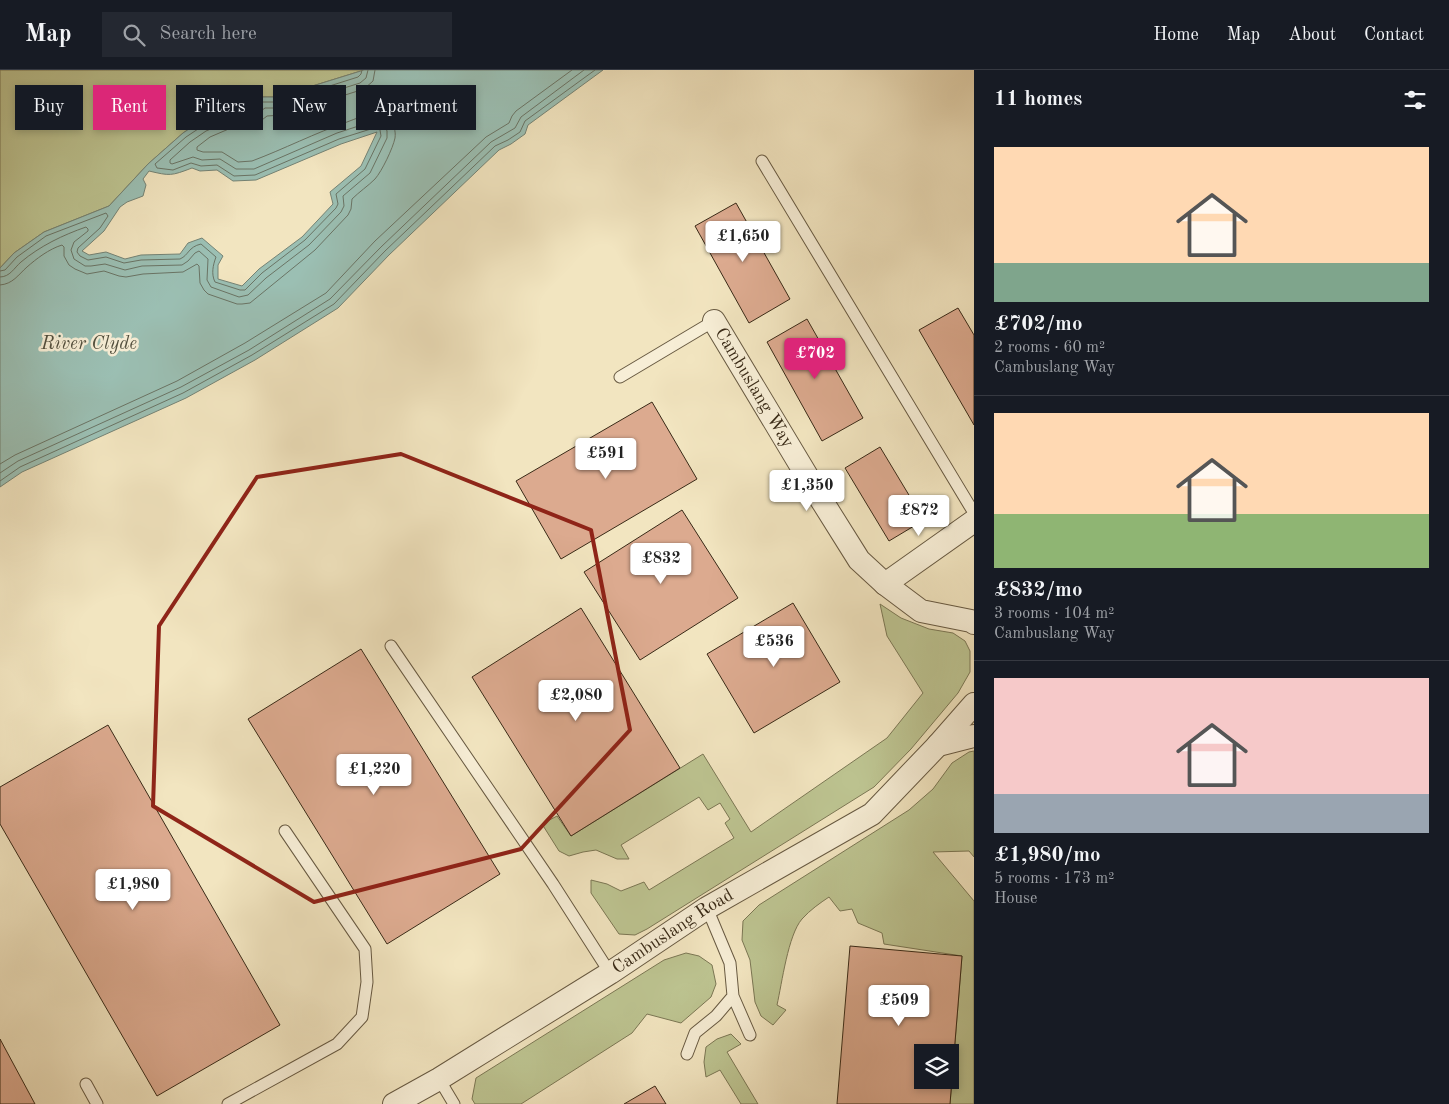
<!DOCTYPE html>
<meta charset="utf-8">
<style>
body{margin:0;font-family:"Old Standard TT",serif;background:#242831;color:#f1f3f6;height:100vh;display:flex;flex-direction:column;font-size:19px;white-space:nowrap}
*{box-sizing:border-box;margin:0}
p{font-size:16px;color:#9ea1a6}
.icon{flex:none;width:28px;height:28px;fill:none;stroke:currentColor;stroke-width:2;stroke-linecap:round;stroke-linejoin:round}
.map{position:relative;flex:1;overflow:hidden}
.sheet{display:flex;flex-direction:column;background:#171b24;width:475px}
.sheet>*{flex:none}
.guide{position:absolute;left:15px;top:15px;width:475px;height:45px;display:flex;gap:10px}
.tools{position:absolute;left:914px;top:974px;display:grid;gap:10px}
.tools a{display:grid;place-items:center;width:45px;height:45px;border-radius:0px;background:#171b24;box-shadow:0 2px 8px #0003;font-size:25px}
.price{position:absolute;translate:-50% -42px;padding:0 11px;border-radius:5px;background:#fff;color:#222;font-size:16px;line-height:32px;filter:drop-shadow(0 1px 2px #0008)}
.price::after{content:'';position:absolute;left:50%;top:30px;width:15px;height:11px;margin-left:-8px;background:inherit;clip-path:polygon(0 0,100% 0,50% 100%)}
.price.current{background:#db2777;color:#fff}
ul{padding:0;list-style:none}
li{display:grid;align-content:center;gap:10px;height:265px;padding:0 20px}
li+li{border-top:1px solid #363941}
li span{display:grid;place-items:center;height:155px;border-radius:0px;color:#555}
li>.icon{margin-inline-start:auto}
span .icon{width:90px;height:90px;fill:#fffc;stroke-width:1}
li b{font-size:21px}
h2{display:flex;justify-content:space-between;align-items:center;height:60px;padding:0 20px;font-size:21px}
.tag{padding:0 18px;border-radius:0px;background:#171b24;box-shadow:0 2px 8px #0003;font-size:18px;line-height:45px}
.tag.current{background:#db2777;color:#fff}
header{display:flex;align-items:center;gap:30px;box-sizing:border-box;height:70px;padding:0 25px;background:#171b24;border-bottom:1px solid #363941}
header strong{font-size:24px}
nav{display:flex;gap:28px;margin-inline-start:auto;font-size:18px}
.search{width:350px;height:45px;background:#242831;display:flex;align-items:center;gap:12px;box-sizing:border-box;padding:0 18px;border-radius:0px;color:#9ea1a6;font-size:19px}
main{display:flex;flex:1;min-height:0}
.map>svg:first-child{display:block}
</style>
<header>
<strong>Map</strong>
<div class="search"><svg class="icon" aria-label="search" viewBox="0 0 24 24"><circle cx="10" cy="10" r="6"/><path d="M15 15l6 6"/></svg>Search here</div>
<nav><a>Home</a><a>Map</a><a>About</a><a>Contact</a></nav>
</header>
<main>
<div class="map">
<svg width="974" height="1034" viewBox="0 0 974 1034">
<rect width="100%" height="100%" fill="#f2e5c0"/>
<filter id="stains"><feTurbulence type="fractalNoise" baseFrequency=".004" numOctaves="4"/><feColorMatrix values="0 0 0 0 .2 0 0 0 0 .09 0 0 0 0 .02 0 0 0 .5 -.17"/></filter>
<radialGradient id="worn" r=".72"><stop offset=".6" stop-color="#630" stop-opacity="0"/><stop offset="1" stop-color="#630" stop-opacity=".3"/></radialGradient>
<path fill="#bdc491" stroke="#7b7754" d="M 0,0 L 364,0 L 277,27 L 262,27 L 253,32 L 245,41 L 229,39 L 201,51 L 183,63 L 148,94 L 109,136 L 44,162 L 14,183 L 0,198 Z
M 880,534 L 901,548 L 929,559 L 953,563 L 965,571 L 970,581 L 970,602 L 958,623 L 911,679 L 874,717 L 647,859 L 635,865 L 619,864 L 591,823 L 591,810 L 607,814 L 621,821 L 644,812 L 649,820 L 734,768 L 725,753 L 730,749 L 720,733 L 708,740 L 699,727 L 621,775 L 629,789 L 617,789 L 596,780 L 583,782 L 569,786 L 559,781 L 542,754 L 557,746 L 571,766 L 703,684 L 751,762 L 887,668 L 923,623 L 887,566 Z
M 974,681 L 974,787 L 969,781 L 933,782 L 974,831 L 974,1034 L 950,1034 L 962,886 L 884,874 L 882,863 L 858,853 L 852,839 L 840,841 L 829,827 C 820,833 810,840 802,849 C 788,865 782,913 777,935 L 786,940 L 773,955 L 761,946 L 755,932 L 750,890 L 742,870 L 743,851 L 759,835 L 909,740 L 933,719 L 952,693 L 969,682 Z
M 686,883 L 699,886 L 712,895 L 716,914 L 711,927 L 681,953 L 647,944 L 632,963 L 521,1034 L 475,1034 L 472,1029 L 476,1008 L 664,890 Z
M 731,964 L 741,974 L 727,982 L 758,1034 L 741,1034 L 720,1000 L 706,1007 L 704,992 L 706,977 L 717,969 Z"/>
<path fill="#9bbfb3" stroke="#748375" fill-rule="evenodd" d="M 364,0 L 603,0 L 528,55 L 525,64 L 511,74 L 499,80 L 389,185 L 338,238 L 255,290 L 186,328 L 22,402 L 0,417 L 0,198 L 14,183 L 44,162 L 109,136 L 148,94 L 183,63 L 201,51 L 229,39 L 245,40 L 253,32 L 262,27 L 277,27 ZM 377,62 L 361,96 L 330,122 L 333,134 L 302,167 L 259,199 L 242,216 L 218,209 L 218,195 L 223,186 L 202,168 L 188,173 L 180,184 L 141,185 L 125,189 L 106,182 L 89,185 L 82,181 L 104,161 L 120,137 L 127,132 L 143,126 L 146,115 L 143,109 L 149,101 C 170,106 171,106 192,98 L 200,101 L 217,100 L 233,111 L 256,110 L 341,74 Z"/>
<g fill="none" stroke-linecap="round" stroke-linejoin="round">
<path stroke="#6a7465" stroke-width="1" d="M 0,201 L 5,200 L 17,187 L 46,166 L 106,143 L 108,146 L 100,158 L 78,178 L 77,182 L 80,186 L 88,190 L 106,187 L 124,193 L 141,190 L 180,189 C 189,185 188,177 201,174 L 216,187 C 213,195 211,204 215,212 L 240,220 L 245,220 L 262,203 L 305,170 L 336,138 L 338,134 L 336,124 L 365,99 L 381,66 L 380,60 L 378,58 L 374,58 L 339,69 L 255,105 L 234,106 L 217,95 L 201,96 L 191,93 L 173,100 L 157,98 L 155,94 L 186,67 L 204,55 L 230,44 L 246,45 L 256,36 L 263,32 L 279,32 L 358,7 L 361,4 L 362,0
M 0,207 C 10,207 14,198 21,192 C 40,176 63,165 86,157 L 88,159 L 88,161 L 74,172 L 71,180 L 74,189 L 85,196 L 91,196 L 105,194 L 125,200 L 142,196 L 182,195 L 188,191 L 195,183 L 199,181 L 208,189 L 207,210 L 211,217 L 239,227 L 248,225 L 266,208 L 309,175 L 341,142 L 344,136 L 343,126 L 370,103 L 387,68 L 387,61 L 385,56 L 380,52 L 374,51 L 337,63 L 254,99 L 236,99 L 220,89 L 202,90 L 193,87 L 172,94 L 170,93 L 170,90 L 190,72 L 206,61 L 230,51 L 247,51 L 265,38 L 280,38 L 360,13 L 366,8 L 368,0
M 0,215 C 13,214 18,205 27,197 C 36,189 49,179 62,175 L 64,177 L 64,186 L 69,195 L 75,199 L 87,204 L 104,201 L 119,206 L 126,207 L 143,204 L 183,202 L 197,194 L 199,196 L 200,213 L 204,220 L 208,224 L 237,234 L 242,234 L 250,233 L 315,180 L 348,145 L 351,139 L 352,129 C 359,122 368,116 375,109 C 382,101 393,78 395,68 C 397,54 386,42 373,44 C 364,45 355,49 347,52 C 315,63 284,79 252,91 L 238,92 L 222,82 L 203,82 L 197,80 L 197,77 L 210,67 L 231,58 L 246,59 L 253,57 L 267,46 L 282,45 L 364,19 L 373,11 L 375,0
M 0,394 L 15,385 L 177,311 L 245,273 L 326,223 L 375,171 L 486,67 L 509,53 L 512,46 L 516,41 L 572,0
M 0,403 L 18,391 L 181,317 L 249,280 L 330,229 L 381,177 L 491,72 L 515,58 L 521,47 L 584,0
M 0,411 L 20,397 L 183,323 L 252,285 L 334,234 L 385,181 L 495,76 L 508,70 L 520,62 L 525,51 L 595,0"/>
</g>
<path fill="#dcaa8f" stroke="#392a17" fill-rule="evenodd" d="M 736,133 L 790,229 L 749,253 L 695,156 Z
M 958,238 L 974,265 L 974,355 L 919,260 Z
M 807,249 L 863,348 L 822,371 L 767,272 Z
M 652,332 L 697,409 L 561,489 L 516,411 Z
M 880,377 L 924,450 L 889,471 L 845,398 Z
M 682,440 L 738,528 L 640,590 L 584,502 Z
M 793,533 L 840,612 L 754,663 L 707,584 Z
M 581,538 L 680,698 L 571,766 L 472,607 Z
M 361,579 L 500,804 L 387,874 L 248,649 Z
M 108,655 L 280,955 L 157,1026 L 0,754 L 0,717 Z
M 850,876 L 962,886 L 950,1034 L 837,1034 ZM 922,982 L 950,982 L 950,1010 L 922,1010 Z
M 0,969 L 35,1034 L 0,1034 Z
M 655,1016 L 666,1034 L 624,1034 Z"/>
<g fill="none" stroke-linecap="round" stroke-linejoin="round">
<g stroke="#675941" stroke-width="13">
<path id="lane" d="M 762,91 L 974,443
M 620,307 L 714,251
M 391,576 L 553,814 L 610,903
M 733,926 L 750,965
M 687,984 L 695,963 L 716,946 L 733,926 L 730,893 L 707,838
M 439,1009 L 454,1034
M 86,1014 L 97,1034
M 228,1034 L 337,974 L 362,947 L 367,912 L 365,879 L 285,761"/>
</g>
<g stroke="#675941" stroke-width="24">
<g id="street">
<path id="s1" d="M 714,251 L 822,431 L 859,490 L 885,514 L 921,541 L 971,551 L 974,553"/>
<path d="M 885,514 L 974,451"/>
<path d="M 938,675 L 974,666"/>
<path id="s2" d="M 394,1034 L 439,1009 L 610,903 L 707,838 L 872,744 L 938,675 L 974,634"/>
</g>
</g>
<use href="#lane" stroke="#f7eed6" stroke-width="11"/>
<use href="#street" stroke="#f7eed6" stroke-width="22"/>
</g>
<path fill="none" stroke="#8f2418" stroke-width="4" stroke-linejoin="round" d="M 401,384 L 591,460 L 630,660 L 521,779 L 314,832 L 153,736 L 159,556 L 257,407 Z"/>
<g text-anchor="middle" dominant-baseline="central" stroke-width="5" stroke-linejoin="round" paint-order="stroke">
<g font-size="18" fill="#392a17" stroke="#f7eed6">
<text stroke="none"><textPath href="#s1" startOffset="78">Cambuslang Way</textPath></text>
<text stroke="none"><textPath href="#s2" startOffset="328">Cambuslang Road</textPath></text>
</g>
<g font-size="19" font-style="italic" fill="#524f3e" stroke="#f7eed6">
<text x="89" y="274">River Clyde</text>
</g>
</g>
<rect width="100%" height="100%" filter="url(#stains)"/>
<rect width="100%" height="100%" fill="url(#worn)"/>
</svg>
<div class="tools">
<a><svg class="icon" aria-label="layers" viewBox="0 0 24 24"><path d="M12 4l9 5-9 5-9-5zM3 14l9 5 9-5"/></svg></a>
</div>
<b class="price" style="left:743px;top:193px">£1,650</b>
<b class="price current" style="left:815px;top:310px">£702</b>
<b class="price" style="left:606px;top:410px">£591</b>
<b class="price" style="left:807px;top:442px">£1,350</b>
<b class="price" style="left:919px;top:467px">£872</b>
<b class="price" style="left:661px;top:515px">£832</b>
<b class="price" style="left:774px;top:598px">£536</b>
<b class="price" style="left:576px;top:652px">£2,080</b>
<b class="price" style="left:374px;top:726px">£1,220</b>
<b class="price" style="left:133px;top:841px">£1,980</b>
<b class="price" style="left:899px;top:957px">£509</b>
<div class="guide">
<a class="tag">Buy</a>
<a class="tag current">Rent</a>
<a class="tag">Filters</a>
<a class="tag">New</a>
<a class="tag">Apartment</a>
</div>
</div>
<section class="sheet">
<h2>11 homes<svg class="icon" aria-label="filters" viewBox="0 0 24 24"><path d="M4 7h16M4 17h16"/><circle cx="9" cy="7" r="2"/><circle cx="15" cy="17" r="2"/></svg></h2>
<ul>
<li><span style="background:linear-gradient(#ffd9b3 75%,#7fa58c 0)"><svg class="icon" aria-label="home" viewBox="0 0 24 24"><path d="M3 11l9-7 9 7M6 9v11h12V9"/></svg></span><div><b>£702/mo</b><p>2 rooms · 60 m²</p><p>Cambuslang Way</p></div></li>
<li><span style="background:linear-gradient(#ffd9b3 65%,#8fb573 0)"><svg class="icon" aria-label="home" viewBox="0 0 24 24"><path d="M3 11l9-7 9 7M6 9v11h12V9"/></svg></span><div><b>£832/mo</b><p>3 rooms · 104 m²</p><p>Cambuslang Way</p></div></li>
<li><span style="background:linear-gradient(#f6c9c9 75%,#9aa5b1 0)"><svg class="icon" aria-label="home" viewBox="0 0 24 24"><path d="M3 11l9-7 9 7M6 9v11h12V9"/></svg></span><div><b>£1,980/mo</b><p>5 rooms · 173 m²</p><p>House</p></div></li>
</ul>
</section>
</main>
